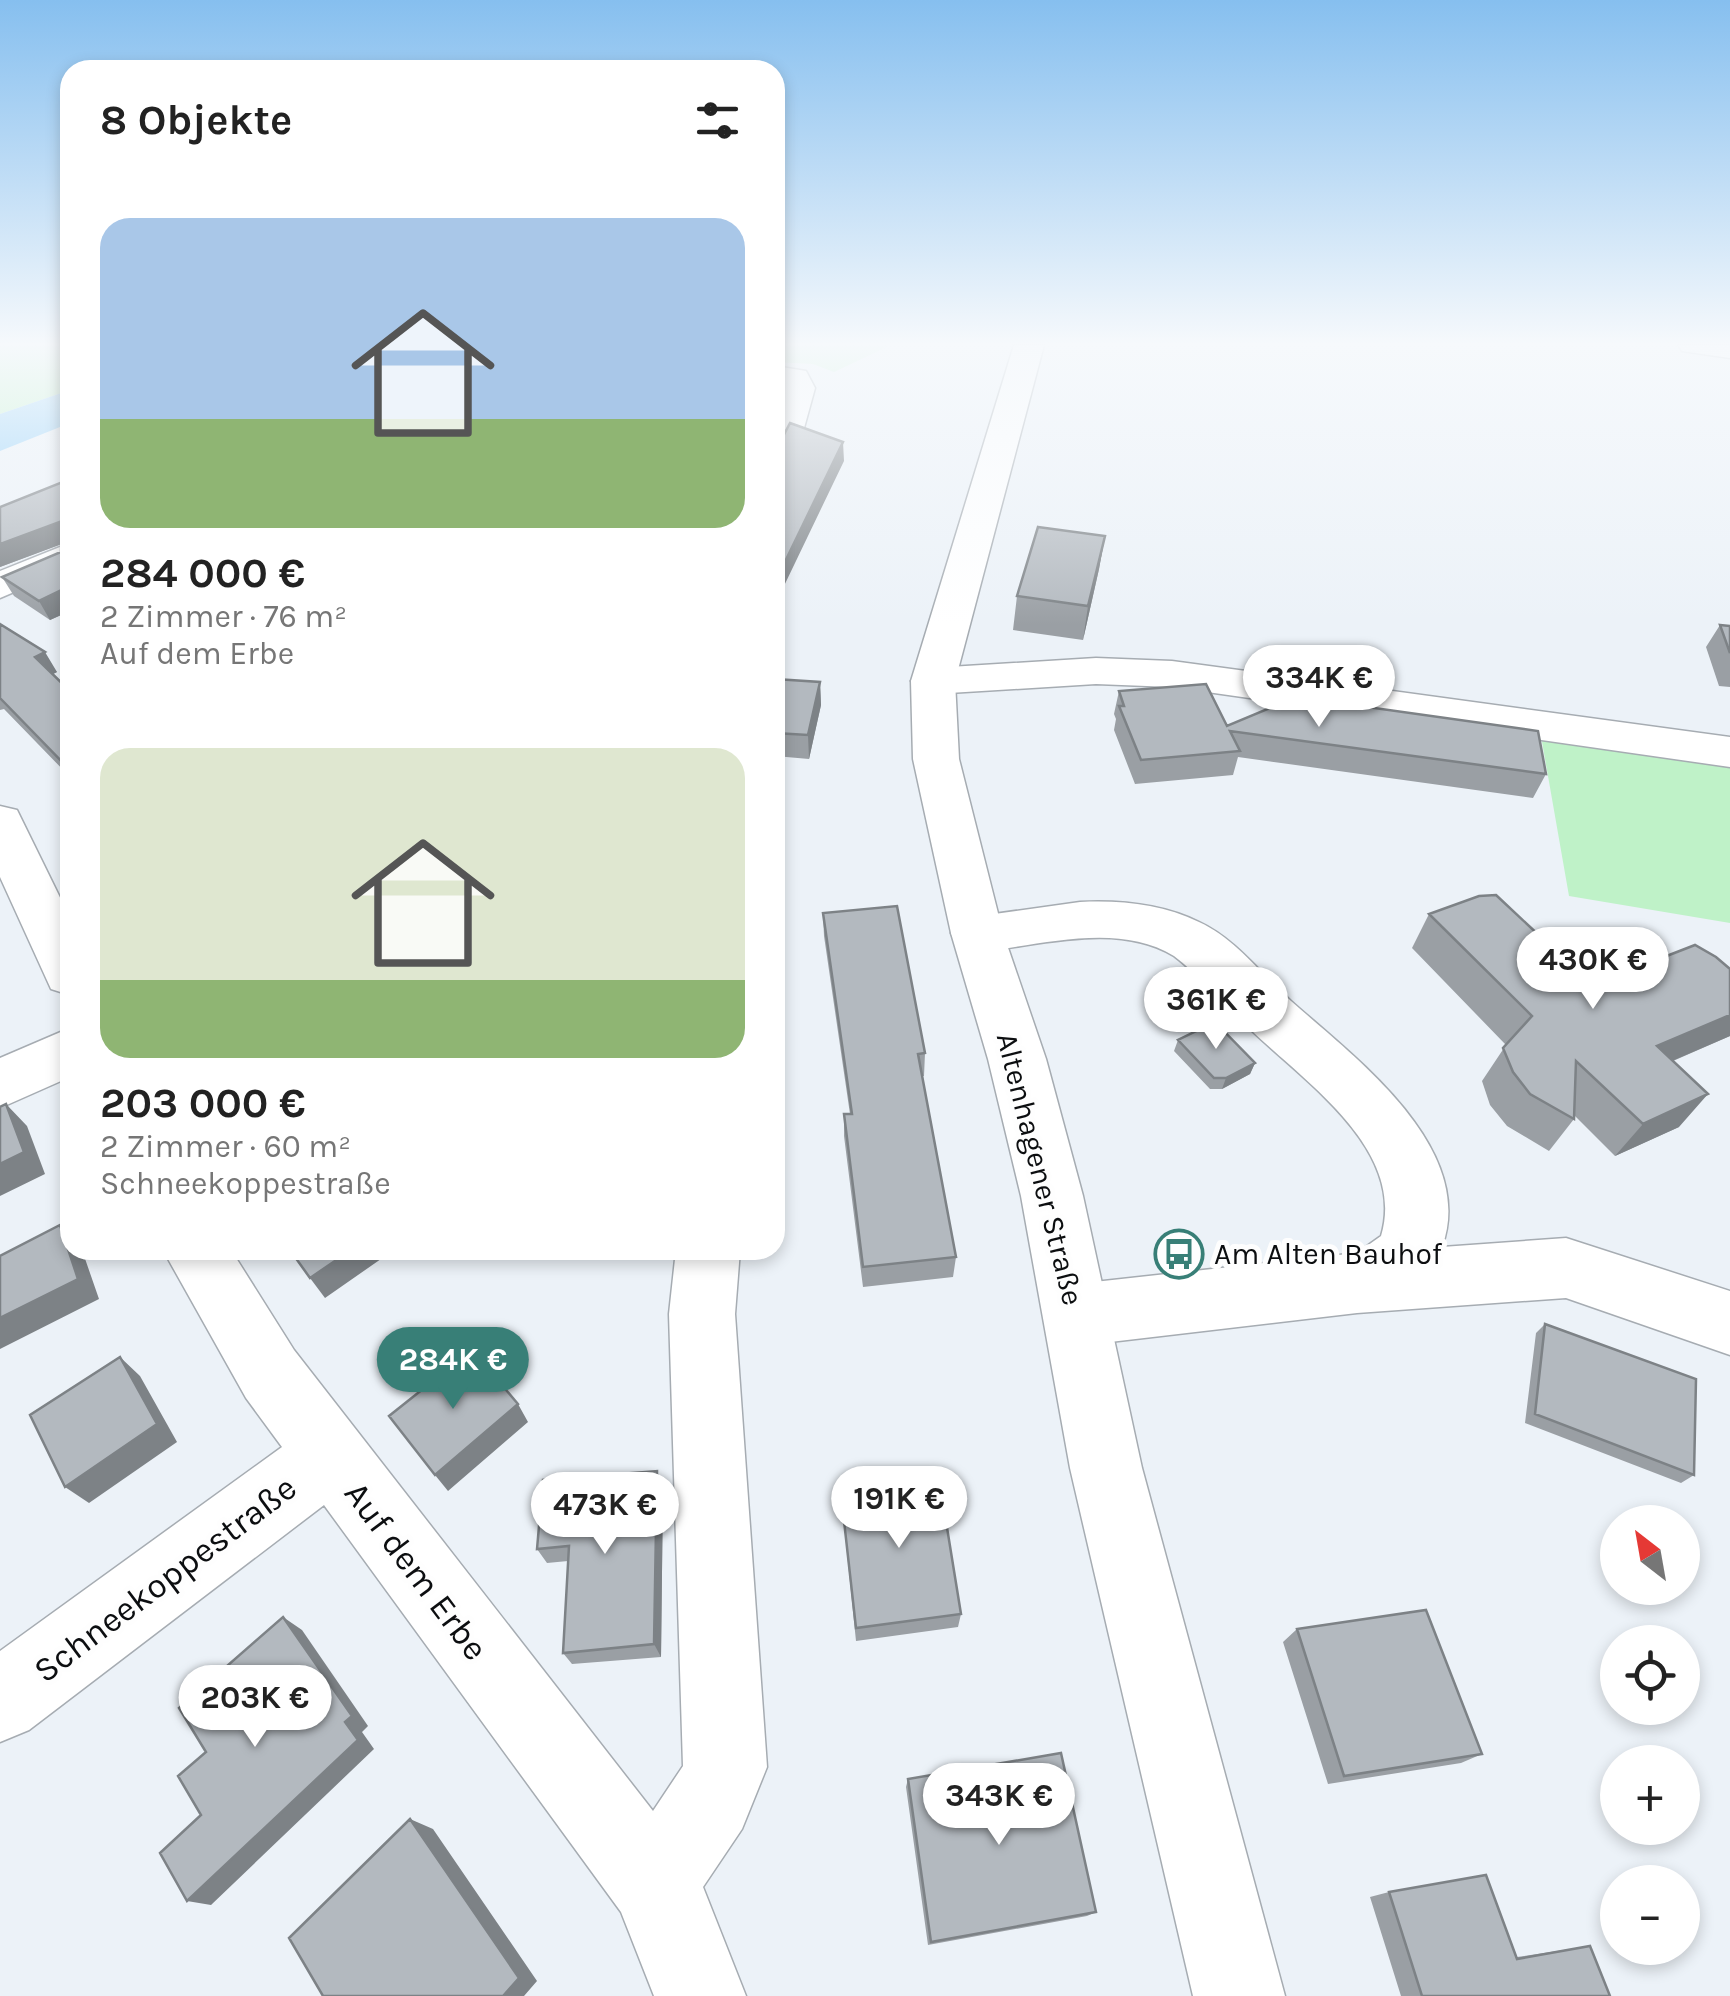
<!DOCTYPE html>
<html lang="de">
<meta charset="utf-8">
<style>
body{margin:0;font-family:Karla,sans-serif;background:#f6f6f6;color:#222;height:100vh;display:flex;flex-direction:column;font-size:38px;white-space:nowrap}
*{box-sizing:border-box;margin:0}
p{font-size:32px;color:#767676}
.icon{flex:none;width:55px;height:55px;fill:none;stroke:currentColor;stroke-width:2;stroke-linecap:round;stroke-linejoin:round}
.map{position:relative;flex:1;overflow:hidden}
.drawer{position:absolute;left:60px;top:60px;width:725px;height:1200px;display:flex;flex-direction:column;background:#fff;border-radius:30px;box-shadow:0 5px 15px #0003}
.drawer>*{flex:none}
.needle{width:65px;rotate:329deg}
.fabs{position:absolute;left:1600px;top:1505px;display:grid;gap:20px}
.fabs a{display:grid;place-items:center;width:100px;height:100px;border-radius:50%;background:#fff;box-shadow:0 5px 15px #0003;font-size:50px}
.price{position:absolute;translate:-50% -85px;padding:0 22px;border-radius:35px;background:#fff;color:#222;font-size:32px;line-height:65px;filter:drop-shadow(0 2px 5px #0008)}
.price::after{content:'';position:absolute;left:50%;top:60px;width:30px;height:22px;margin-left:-15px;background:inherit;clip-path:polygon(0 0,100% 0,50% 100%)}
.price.current{background:#387f77;color:#fff}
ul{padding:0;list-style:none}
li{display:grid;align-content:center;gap:20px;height:530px;padding:0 40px}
li span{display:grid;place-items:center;height:310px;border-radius:30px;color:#555}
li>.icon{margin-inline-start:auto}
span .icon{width:180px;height:180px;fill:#fffc;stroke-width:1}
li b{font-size:42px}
h2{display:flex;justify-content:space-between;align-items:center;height:120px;padding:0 40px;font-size:42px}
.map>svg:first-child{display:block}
</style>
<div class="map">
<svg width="1730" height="1996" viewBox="0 0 1730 1996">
<rect width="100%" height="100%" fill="#ecf2f8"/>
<path fill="#bff2c8" d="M 0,345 L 70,345 L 70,390 L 0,414 Z
M 775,345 L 891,345 L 834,372 L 813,364 L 775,362 Z
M 1541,736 L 1730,762 L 1730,923 L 1569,896 Z"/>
<path fill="#93d0f9" d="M 70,390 L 70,423 L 0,451 L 0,414 Z"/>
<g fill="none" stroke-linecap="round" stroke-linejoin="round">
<g stroke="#a6acb2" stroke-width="3">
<path id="minor" d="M 775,366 L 806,371 L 815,388 L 804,428 L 775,442 L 775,417 L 783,388 L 775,384 Z
M 70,543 L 70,568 L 0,598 L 0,571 Z
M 1096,658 L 1172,661 L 1730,737 L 1730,767 L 1172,687 L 1096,684 L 933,694 L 918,690 L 911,681 L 918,672 L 933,668 Z
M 0,806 L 17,810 L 70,918 L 70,995 L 51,989 L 0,877 Z
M 1080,902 C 1121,900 1162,904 1199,922 C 1236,939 1262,975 1291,1001 C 1354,1057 1478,1148 1442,1247 L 1566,1238 L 1730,1291 L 1730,1355 L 1566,1298 L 1357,1313 L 1076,1346 L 1052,1337 L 1043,1315 L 1052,1293 L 1076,1284 L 1357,1253 L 1381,1236 C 1407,1150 1305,1082 1252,1031 C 1225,1006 1203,978 1174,956 C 1117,921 1039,946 977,952 L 958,947 L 951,933 L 958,919 Z
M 70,1028 L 70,1077 L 0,1108 L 0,1058 Z
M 163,1250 L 231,1250 L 294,1350 L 653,1811 L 683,1766 L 669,1314 L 676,1250 L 740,1250 L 735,1314 L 767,1767 L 742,1829 L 703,1887 L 746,1996 L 654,1996 L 621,1912 L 324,1505 L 29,1730 L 0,1742 L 0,1651 L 282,1447 L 246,1398 Z"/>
</g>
<g stroke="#a6acb2" stroke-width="3">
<path id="major" d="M 1014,345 L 1044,345 L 955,681 L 959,759 L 1003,933 L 1046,1059 L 1083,1196 L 1142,1468 L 1285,1996 L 1193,1996 L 1070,1468 L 1021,1196 L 988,1059 L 951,933 L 913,759 L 911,681 Z
M 1678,345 L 1730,345 L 1730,358 L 1682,351 Z"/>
</g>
<use href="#minor" fill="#fff" fill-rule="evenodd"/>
<use href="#major" fill="#fff" fill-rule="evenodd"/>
</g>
<path fill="#9a9fa4" d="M 70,479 L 70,611 L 50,620 L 14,596 L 2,577 L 61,552 L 61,544 L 0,567 L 0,507 Z
M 1105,536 L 1099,569 L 1083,640 L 1013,630 L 1017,596 Z
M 0,624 L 57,672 L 53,674 L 70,691 L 70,777 L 4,709 L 0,710 Z
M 1720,625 L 1730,626 L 1730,687 L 1719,686 L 1706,647 Z
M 775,679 L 820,682 L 821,705 L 809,759 L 775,756 Z
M 1119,691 L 1227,726 L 1546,774 L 1533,798 L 1238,757 L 1233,775 L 1135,784 L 1114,730 L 1116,719 L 1114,714 Z
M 823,913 L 925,1053 L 924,1076 L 922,1076 L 956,1257 L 953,1277 L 863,1287 L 844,1136 L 844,1114 L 850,1114 L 824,936 Z
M 1429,914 L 1592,985 L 1730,969 L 1730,1036 L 1673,1061 L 1679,1127 L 1615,1156 L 1574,1115 L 1574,1119 L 1549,1151 L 1507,1126 L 1490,1105 L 1482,1081 L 1506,1045 L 1412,948 Z
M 1178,1040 L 1255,1063 L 1250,1074 L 1222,1089 L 1210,1089 L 1174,1051 Z
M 1545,1324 L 1694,1475 L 1681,1483 L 1525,1423 L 1536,1333 Z
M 657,1471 L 663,1487 L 661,1657 L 572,1664 L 563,1653 L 568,1561 L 547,1563 L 537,1549 Z
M 840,1485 L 961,1614 L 958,1627 L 856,1641 Z
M 1297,1629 L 1482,1754 L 1461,1763 L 1328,1784 L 1283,1642 Z
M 908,1779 L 1096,1912 L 1087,1916 L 928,1945 L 906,1787 Z
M 1389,1892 L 1517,1957 L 1590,1946 L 1610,1996 L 1401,1996 L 1370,1897 Z"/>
<path fill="#7d8286" d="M 843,442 L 844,461 L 783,588 L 775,594 L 775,573 Z
M 62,521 L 70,541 L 0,567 L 0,544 Z
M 1105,536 L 1099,569 L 1083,640 L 1088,606 Z
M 70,586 L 70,611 L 50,620 L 39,601 Z
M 45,652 L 57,672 L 47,677 L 35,657 Z
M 820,682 L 821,705 L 809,759 L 808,735 Z
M 1730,1015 L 1730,1036 L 1630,1079 L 1657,1046 Z
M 1255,1063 L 1250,1074 L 1222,1089 L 1226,1078 Z
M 1708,1094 L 1679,1127 L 1615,1156 L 1643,1124 Z
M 6,1104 L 27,1126 L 45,1174 L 0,1196 L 0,1164 Z
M 60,1225 L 70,1235 L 70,1250 L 82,1250 L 99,1299 L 0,1349 L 0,1318 Z
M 351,1250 L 390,1250 L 391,1252 L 325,1298 L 310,1278 Z
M 120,1357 L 140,1376 L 177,1442 L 89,1503 L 65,1487 Z
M 518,1404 L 528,1422 L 448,1491 L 435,1475 Z
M 657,1471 L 663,1487 L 661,1657 L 654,1644 Z
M 283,1617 L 302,1630 L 368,1726 L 362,1732 L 374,1749 L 211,1905 L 187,1901 Z
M 410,1819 L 433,1829 L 537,1981 L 524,1996 L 503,1996 Z"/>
<path fill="#b3b9bf" stroke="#7d8286" stroke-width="2.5" d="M 790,423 L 843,442 L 782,568 L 775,573 L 775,452 Z
M 70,479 L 70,586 L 39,601 L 2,577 L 61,552 L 62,521 L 0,544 L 0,507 Z
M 1038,527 L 1105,536 L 1088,606 L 1017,596 Z
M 0,624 L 45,652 L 35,657 L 70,691 L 70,770 L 0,698 Z
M 1720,625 L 1730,626 L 1730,653 Z
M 775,679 L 820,682 L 808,735 L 775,733 Z
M 1206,684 L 1227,726 L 1296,697 L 1538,731 L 1546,774 L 1230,731 L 1240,751 L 1141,760 L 1119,706 L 1124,706 L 1119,691 Z
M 1496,895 L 1592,985 L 1695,945 L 1716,957 L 1730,969 L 1730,1015 L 1657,1046 L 1708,1094 L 1643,1124 L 1576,1061 L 1574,1119 L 1530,1094 L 1513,1072 L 1503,1048 L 1532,1016 L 1429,914 L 1479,896 Z
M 897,906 L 925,1053 L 918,1054 L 956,1257 L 863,1267 L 844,1114 L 852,1114 L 823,913 Z
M 1215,1022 L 1255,1063 L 1226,1078 L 1214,1078 L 1178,1040 Z
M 6,1104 L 24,1152 L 0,1164 L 0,1107 Z
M 60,1225 L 78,1279 L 0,1318 L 0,1256 Z
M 290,1250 L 351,1250 L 310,1278 Z
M 1545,1324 L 1696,1379 L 1694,1475 L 1535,1414 Z
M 472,1350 L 518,1404 L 435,1475 L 389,1416 Z
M 120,1357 L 157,1424 L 65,1487 L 30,1415 Z
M 657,1471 L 654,1644 L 563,1653 L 569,1546 L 537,1549 L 543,1480 Z
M 938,1472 L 961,1614 L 856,1628 L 840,1485 Z
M 1426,1610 L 1482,1754 L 1344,1776 L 1297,1629 Z
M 283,1617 L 352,1716 L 345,1722 L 358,1740 L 187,1901 L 160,1853 L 201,1815 L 178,1776 L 206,1752 L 179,1708 Z
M 1061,1753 L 1096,1912 L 931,1942 L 908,1779 Z
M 410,1819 L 519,1978 L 503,1996 L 323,1996 L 289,1938 Z
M 1486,1875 L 1517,1959 L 1590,1946 L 1610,1996 L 1422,1996 L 1389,1892 Z"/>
<linearGradient id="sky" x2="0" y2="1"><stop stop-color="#86bfef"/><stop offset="0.55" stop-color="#f6f9fc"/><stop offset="1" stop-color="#f6f9fc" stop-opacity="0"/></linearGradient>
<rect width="1730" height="625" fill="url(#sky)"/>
<defs>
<g id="bus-ring" transform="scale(2.5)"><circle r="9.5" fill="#fefefe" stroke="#387f77" stroke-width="1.5"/><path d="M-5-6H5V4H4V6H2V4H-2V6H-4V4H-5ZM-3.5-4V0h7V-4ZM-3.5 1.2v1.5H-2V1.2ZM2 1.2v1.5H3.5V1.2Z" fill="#387f77"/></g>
</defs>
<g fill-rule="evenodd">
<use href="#bus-ring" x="1179" y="1254"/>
</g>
<g text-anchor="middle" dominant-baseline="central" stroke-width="10" stroke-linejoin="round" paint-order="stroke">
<g font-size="30" fill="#0c0e10" stroke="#fefefe">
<text transform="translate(1040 1169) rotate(76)">Altenhagener Straße</text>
</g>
<g font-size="30" fill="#0c0e10" stroke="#fefefe" text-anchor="start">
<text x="1214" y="1254">Am Alten Bauhof</text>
</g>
<g font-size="35" fill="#0c0e10" stroke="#fefefe">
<text transform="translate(416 1571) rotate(53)">Auf dem Erbe</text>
<text transform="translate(165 1579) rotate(-37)">Schneekoppestraße</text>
</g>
</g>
</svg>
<div class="fabs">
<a><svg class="needle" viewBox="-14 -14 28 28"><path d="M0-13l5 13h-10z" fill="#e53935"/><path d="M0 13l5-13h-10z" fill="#767676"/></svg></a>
<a><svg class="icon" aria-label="locate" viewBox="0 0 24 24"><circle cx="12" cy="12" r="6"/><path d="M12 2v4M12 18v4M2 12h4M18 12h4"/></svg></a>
<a>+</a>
<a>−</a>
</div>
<b class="price" style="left:1319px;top:730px">334K €</b>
<b class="price" style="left:1593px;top:1012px">430K €</b>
<b class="price" style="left:1216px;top:1052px">361K €</b>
<b class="price current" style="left:453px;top:1412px">284K €</b>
<b class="price" style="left:899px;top:1551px">191K €</b>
<b class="price" style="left:605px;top:1557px">473K €</b>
<b class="price" style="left:255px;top:1750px">203K €</b>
<b class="price" style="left:999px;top:1848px">343K €</b>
<section class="drawer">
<h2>8 Objekte<svg class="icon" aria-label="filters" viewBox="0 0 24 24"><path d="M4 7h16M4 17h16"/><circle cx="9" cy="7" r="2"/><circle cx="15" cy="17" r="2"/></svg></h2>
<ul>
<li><span style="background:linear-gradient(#a9c7e8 65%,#8fb573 0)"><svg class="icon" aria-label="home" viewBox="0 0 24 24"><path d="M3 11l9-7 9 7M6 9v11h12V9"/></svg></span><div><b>284 000 €</b><p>2 Zimmer · 76 m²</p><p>Auf dem Erbe</p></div></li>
<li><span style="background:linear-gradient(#dfe7d0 75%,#8fb573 0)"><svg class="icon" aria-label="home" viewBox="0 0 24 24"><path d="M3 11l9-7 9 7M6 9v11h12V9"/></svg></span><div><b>203 000 €</b><p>2 Zimmer · 60 m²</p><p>Schneekoppestraße</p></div></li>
</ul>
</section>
</div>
